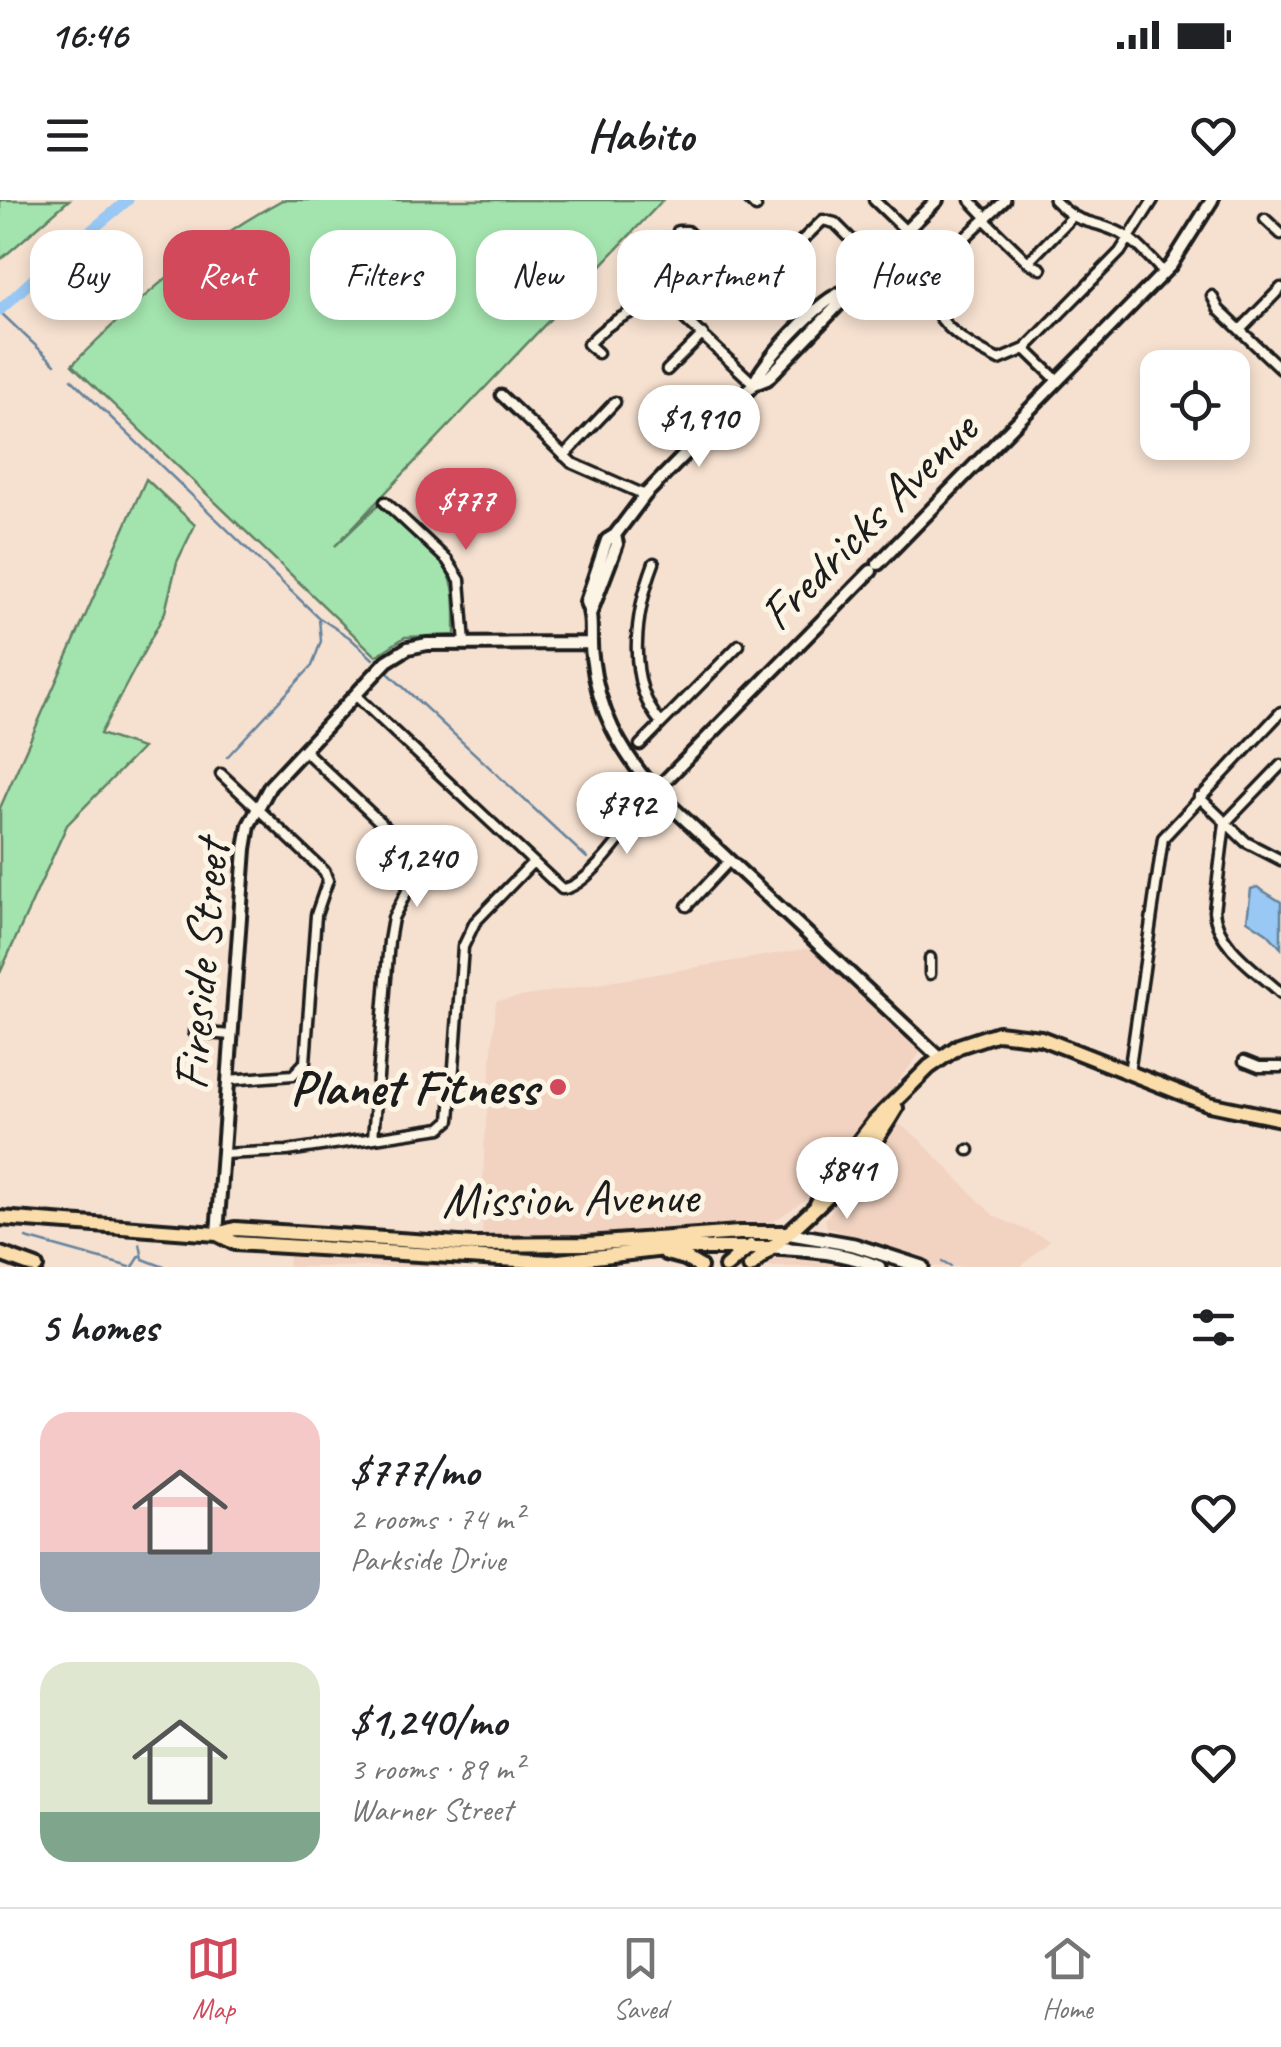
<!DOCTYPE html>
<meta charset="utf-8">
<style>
body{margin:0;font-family:Caveat,sans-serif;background:#f2f2f2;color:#202124;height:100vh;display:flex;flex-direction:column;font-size:38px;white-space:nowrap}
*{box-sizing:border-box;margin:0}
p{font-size:32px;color:#757577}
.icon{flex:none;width:55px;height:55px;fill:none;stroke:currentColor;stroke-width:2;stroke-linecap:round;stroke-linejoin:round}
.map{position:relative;height:1067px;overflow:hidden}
.details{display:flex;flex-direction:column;background:#fff;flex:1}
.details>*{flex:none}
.banner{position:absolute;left:30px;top:30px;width:1222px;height:90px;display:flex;gap:20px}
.controls{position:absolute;left:1140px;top:150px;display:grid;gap:20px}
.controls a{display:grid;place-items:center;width:110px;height:110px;border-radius:20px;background:#fff;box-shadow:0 5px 15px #0003;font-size:50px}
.price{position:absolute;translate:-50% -85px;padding:0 22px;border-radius:35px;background:#fff;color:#222;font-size:32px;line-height:65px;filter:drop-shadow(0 2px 5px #0008)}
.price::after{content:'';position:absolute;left:50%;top:60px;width:30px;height:22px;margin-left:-15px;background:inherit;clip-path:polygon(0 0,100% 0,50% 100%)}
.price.current{background:#d1495b;color:#fff}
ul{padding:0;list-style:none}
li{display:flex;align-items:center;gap:30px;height:250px;padding:0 40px}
li span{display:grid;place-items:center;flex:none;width:280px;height:200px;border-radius:30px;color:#555}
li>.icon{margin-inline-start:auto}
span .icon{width:120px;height:120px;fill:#fffc;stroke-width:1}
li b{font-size:42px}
h2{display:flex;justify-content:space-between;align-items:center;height:120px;padding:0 40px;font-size:42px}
.tag{padding:0 35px;border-radius:30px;background:#fff;box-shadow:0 5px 15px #0003;font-size:35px;line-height:90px}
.tag.current{background:#d1495b;color:#fff}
.status{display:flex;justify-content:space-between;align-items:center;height:70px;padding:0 50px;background:#fff;direction:ltr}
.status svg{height:28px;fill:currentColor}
header{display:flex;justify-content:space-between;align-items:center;height:130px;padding:0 40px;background:#fff;font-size:45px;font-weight:800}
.dock{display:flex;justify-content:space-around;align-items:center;height:140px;border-top:2px solid #e0e0e0;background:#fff;font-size:28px;color:#757577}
.dock a{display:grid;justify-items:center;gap:5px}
.dock .current{color:#d1495b}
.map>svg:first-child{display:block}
</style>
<div class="status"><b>16:46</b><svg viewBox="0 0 49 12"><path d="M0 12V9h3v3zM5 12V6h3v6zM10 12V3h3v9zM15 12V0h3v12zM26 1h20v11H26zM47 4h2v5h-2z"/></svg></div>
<header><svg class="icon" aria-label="menu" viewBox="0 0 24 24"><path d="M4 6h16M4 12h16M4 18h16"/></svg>Habito<svg class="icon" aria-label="heart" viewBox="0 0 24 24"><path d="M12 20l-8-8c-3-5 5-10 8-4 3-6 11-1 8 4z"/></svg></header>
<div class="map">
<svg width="1281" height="1067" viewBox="0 0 1281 1067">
<rect width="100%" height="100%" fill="#f6e1d0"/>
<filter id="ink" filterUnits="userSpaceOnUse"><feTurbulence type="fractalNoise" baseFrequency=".01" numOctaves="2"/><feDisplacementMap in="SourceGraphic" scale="20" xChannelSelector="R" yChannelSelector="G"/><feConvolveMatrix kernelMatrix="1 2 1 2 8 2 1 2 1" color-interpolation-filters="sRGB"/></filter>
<g filter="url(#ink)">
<path fill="#f2d3c1" d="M 810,748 L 921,852 L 805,1000 L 771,1023 L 554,1039 L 482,1040 L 484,946 L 496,801 Z
M 898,923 L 916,936 L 994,1016 L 1050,1040 L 1021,1067 L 933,1067 L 827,1027 L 825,1019 Z
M 289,1052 L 357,1059 L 501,1067 L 288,1067 Z
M 777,1058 L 850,1065 L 856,1067 L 760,1067 Z"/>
<path fill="#a3e4ae" stroke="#608065" stroke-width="2.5" d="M 0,0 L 69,0 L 0,60 Z
M 282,0 L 663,0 L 335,346 L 378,305 C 403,326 446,353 453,387 C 456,402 455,419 455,435 L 405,437 L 376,456 L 72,165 C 136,100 201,44 282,0 Z
M 146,279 L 195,325 L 177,362 L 165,412 L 100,534 L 142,548 L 67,625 L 0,773 L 0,608 Z"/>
<path fill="#98c8f3" stroke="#66839d" stroke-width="2.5" d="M 1257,687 L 1281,702 L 1281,748 L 1267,733 L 1247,720 L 1251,689 Z"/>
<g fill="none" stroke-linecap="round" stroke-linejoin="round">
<path stroke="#66839d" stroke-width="2.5" d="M 0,112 L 55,164
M 71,179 L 318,417 L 349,437 L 373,459
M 387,472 L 587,658
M 227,557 L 312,466 L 321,441 L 319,419
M 26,1038 L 130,1067
M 140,1044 L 143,1059 L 164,1067
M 942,1062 L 951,1067
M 133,1067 L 140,1056"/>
<path stroke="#98c8f3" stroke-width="11" d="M 0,110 L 42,71 L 128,0"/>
<g stroke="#1c1c1c" stroke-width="15">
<path id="minor" d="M 749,0 L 756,7
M 874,0 L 906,31
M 970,0 L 987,18
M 1005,0 C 989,16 941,57 934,74 C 918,117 968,145 999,160 L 1025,149 L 1120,52 L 1153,0
M 1054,0 C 1080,26 1086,18 1116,31 C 1135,39 1150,58 1164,73
M 1265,19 L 1281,34
M 985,20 L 1028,62 L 1041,69
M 678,31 L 687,31 L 733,76
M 904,33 L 939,66
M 773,58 L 778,84
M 1028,62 L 1071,18
M 1212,96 L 1219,110 L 1281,169
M 689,120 L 746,64 L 790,52 L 823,20 L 835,23 L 874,62
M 1240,130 L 1281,88
M 1025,149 L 1058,181
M 598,153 L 588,144 C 611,120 636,104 671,106 L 754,184
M 667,170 L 703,134
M 501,195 L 572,263 L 645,295
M 564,256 L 615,202
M 385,302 L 447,360 L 460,380 L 465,444
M 654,363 C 636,410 624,480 661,523
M 355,495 L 562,689 C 590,688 638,614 655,591
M 640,545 L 739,445
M 304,550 L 419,659 L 421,664 L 393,718 L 389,741 L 373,938
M 1281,565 L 1225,623 L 1214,711 C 1217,746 1257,771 1281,793
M 221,574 L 324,671 L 328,680 L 316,715 L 305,862 L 293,875 L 228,880
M 1199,597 L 1246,642 L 1281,660
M 687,706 L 729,661
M 930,774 L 930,758
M 194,832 L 231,835
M 1244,861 L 1259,867 L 1281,867
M 1129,873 L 1163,638 L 1281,512
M 968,950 L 969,950
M 222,954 L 287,951 L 441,928 L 450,920 L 463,747 L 475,722 L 533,662"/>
</g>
<g stroke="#1c1c1c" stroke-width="18">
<path id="tertiary" d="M 937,0 L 844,92 L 842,101 L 767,179 L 754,184 L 645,295 L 615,335 L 607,340 L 586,402 C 594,418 589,438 592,457 C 598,511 620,550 655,591 L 940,858
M 754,184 C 761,163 822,97 844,92
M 878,364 L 1171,65 L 1212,0
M 591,412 L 617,344 L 615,335
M 655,591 L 871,371
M 217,1034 L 245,649 L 249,625 L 270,586 L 387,461 L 408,448 L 427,444 L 590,443"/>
</g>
<g stroke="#1c1c1c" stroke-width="19">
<path id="secondary" d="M 786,1033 L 854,1045 L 922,1067
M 772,1048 C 809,1050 844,1052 879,1067"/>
</g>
<g stroke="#1c1c1c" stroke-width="20">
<path id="primary" d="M 817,1004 L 831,978 L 874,922 L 929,867 L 959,846 L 998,833 L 1041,838 L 1209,904 L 1281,919
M 0,1018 L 217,1034 L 235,1029 L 474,1045 L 587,1044 L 739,1033 L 786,1033
M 217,1034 L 235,1043 L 550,1062 L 674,1048 L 772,1048
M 666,1053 L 685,1058 L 700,1067
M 726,1067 L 751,1046
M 750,1067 C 805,1019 859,972 896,908"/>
</g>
<g stroke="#1c1c1c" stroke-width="20">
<path id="trunk" d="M 0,1054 L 36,1067"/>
</g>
<use href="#minor" stroke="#fcf5e5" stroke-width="8"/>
<use href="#tertiary" stroke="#fcf5e5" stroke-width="10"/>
<use href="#secondary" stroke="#fcf5e5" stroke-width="11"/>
<use href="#primary" stroke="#faddab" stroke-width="12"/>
<use href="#trunk" stroke="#faddab" stroke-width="12"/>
</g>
</g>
<circle fill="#d1495b" stroke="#fcf5e5" stroke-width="4" cx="558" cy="887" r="10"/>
<g text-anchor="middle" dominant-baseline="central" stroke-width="10" stroke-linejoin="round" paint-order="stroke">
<g font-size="50" fill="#1c1c1c" stroke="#fcf5e5">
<text transform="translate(868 321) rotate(-45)">Fredricks Avenue</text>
<text transform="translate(201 765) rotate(-85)">Fireside Street</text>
<text transform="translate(570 998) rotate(-1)">Mission Avenue</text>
</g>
<g font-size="50" font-weight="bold" fill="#1c1c1c" stroke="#fcf5e5" text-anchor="end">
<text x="538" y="887">Planet Fitness</text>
</g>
</g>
</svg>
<div class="controls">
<a><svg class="icon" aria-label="locate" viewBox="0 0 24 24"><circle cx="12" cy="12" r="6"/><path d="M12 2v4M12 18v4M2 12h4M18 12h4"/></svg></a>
</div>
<b class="price" style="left:699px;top:270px">$1,910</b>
<b class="price current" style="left:466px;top:353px">$777</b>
<b class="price" style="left:627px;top:657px">$792</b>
<b class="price" style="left:417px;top:710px">$1,240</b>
<b class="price" style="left:847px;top:1022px">$841</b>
<div class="banner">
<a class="tag">Buy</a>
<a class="tag current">Rent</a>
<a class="tag">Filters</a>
<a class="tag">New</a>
<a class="tag">Apartment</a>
<a class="tag">House</a>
</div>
</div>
<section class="details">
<h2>5 homes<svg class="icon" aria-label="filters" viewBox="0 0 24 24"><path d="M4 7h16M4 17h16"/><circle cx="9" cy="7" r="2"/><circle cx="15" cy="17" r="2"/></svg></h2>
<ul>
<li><span style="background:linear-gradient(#f6c9c9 70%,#9aa5b1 0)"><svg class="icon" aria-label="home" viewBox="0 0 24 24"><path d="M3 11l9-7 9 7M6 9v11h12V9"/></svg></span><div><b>$777/mo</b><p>2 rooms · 74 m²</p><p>Parkside Drive</p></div><svg class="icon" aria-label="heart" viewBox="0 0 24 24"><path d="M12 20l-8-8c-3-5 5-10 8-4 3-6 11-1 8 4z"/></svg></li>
<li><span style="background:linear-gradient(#dfe7d0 75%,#7fa58c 0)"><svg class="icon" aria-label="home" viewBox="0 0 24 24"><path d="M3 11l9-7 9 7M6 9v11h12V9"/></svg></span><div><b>$1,240/mo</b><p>3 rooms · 89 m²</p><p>Warner Street</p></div><svg class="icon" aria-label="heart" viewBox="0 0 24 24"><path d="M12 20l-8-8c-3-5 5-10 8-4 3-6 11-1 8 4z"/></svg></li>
</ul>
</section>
<nav class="dock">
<a class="current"><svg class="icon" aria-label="map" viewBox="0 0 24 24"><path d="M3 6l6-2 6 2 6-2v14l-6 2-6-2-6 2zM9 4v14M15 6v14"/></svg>Map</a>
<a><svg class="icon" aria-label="saved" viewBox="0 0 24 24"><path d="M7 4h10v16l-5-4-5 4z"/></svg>Saved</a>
<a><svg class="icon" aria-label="home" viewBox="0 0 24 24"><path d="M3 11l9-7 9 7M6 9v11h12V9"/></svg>Home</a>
</nav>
